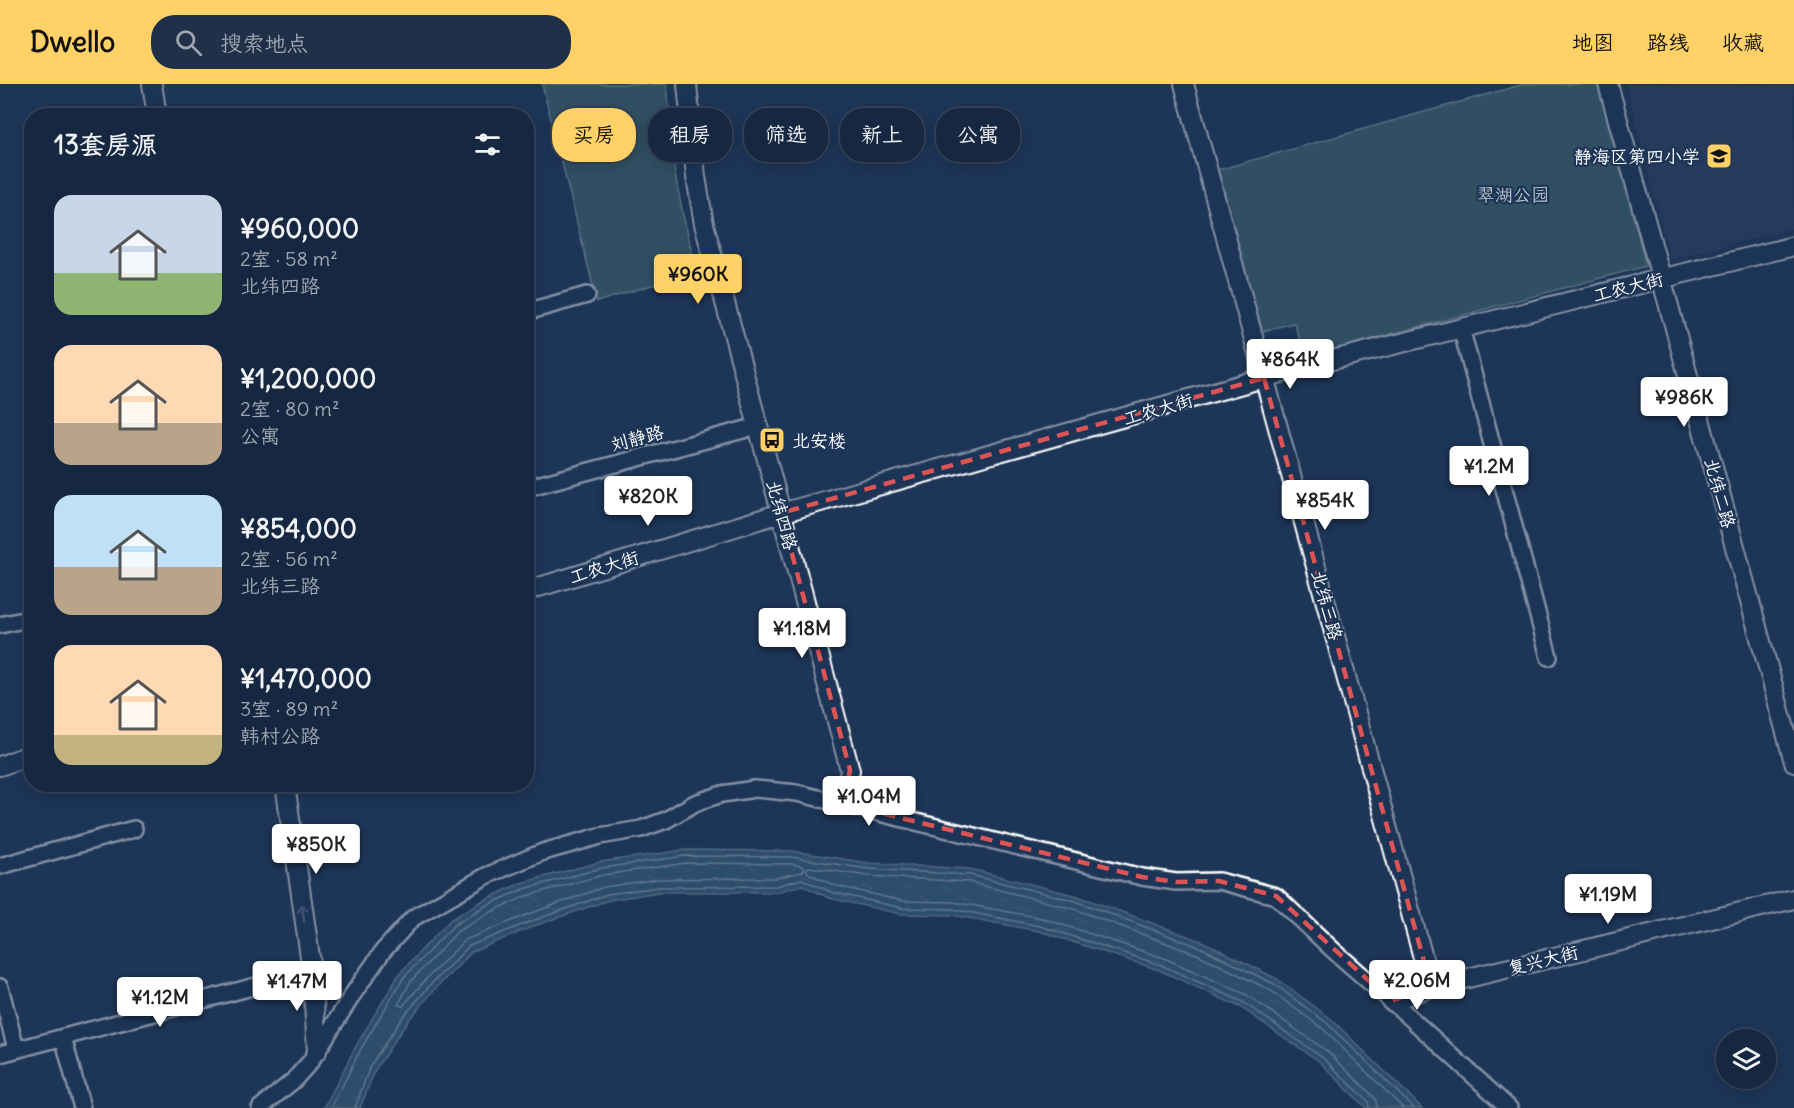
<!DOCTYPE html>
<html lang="zh">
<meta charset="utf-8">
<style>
body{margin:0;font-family:Delius,"LXGW WenKai TC",sans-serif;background:#1f3048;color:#f1f3f6;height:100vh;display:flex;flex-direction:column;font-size:22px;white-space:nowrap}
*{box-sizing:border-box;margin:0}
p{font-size:20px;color:#9ea6b1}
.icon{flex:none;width:33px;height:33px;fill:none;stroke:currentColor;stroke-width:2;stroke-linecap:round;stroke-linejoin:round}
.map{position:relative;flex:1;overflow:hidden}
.sheet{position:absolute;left:24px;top:24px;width:510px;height:684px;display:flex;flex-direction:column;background:#162841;border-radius:24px;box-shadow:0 3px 15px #0003,0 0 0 2px #35445a}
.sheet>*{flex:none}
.banner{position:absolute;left:552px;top:24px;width:570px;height:54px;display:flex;gap:12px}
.fabs{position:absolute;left:1716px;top:945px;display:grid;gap:12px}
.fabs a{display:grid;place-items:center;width:60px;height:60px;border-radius:50%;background:#162841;box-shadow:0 3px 15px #0003,0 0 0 2px #35445a;font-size:30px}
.price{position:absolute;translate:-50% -51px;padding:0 14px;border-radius:6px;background:#fff;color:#222;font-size:20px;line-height:39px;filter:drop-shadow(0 2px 3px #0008)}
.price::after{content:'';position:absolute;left:50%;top:36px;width:18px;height:14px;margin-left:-9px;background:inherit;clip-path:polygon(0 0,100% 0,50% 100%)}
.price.active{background:#ffd166;color:#111}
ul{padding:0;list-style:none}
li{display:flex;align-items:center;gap:18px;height:150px;padding:0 30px}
li span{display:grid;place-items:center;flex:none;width:168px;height:120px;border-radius:18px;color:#555}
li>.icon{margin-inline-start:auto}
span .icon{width:72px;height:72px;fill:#fffc;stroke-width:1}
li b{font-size:26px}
h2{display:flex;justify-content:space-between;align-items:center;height:72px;padding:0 30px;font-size:26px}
.pill{padding:0 21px;border-radius:24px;background:#162841;box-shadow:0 3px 15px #0003,0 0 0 2px #35445a;font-size:21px;line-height:54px}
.pill.active{background:#ffd166;color:#111}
header{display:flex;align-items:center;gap:36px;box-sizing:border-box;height:84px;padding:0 30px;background:#ffd166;color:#111}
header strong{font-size:28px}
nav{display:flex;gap:33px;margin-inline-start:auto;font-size:21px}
.search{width:420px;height:54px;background:#1f3048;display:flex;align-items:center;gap:15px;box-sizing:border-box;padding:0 21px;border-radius:24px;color:#9ea6b1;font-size:22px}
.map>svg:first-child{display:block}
</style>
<header>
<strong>Dwello</strong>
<div class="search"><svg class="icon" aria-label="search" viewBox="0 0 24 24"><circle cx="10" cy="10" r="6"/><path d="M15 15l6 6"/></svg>搜索地点</div>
<nav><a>地图</a><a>路线</a><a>收藏</a></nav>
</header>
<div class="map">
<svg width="1794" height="1024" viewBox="0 0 1794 1024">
<defs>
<pattern id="water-ripples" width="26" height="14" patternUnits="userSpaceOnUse" patternTransform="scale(1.5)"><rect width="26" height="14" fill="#3f6a86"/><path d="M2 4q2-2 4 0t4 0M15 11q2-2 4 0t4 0" fill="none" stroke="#5c8098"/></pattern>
</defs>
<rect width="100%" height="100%" fill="#1d3557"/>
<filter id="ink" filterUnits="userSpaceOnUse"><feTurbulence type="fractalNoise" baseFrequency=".0167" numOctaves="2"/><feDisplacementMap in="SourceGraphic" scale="12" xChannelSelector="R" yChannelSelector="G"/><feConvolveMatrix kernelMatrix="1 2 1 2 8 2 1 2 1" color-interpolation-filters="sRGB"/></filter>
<g filter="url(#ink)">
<path fill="#32415e" d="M 1626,0 L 1794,0 L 1794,144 L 1670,176 Z"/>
<path fill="#4c6f71" stroke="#a6b7b8" stroke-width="1.5" d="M 542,0 L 667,0 L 675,90 L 683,131 L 697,187 L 597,218 Z
M 1524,0 L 1600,0 L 1646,182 L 1306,273 L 1294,239 L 1259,248 L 1214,87 Z"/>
<path fill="url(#water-ripples)" stroke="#8ca6b6" stroke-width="1.5" d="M 685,766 L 792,767 L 869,779 L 970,785 L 1078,812 L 1204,858 L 1277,895 L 1330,934 L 1422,1024 L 1366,1024 L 1320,978 L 1240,923 L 1159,886 L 1039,847 L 952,831 L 901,830 L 829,814 L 802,801 L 777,808 L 659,808 L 609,816 L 534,842 L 472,868 L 437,903 L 407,938 L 375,986 L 360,1024 L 324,1024 L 357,960 L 400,889 L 450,836 L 482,817 L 521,799 L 600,778 Z"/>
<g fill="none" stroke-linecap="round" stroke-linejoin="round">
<path stroke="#b2c3cf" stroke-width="1.5" d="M 686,779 L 791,780 L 802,782 L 804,785 L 802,788 L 775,794 L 658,795 L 604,803 L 529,830 L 465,856 L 427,894 L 403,922 L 398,921 L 411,897 L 458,847 L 489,829 L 526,812 L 603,791 Z
M 331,1024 L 362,963 L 404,893 L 454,841 L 485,822 L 524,805 L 602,784 L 685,772 L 791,773 L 868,785 L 970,791 L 1076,817 L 1202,864 L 1274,900 L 1327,939 L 1414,1024
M 355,1024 L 370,982 L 402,934 L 432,899 L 469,862 L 532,837 L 608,810 L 659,803 L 776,802 L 802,795 L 831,808 L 902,824 L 953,825 L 1040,842 L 1161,881 L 1243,918 L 1323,974 L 1368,1017 L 1369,1024
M 1377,1024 L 1376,1017 L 1373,1012 L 1328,968 L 1247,911 L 1164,874 L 1042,834 L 954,818 L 903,817 L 833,801 L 808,789 L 806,785 L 809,783 L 867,792 L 969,798 L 1074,825 L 1199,871 L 1270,906 L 1322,944 L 1403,1024"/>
<g stroke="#fff" stroke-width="20">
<path id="minor" d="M 526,228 L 587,211
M 1461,244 L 1549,573
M 526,404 L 758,342
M 0,541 L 32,534
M 0,782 L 134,745
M 0,903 L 16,965
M 63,953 L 82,1024
M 0,970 L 312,887
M 260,1024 L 293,997 L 310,978 L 355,907 L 383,867 L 413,834 L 486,792 L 543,768 L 600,752 L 641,745 L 666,736 L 695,719 L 722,710 L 755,705 L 797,709 L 1142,793 L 1176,798 L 1219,797 L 1276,812 L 1333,866 L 1405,929 L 1509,1024"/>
</g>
<g stroke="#fff" stroke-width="22">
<path id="tertiary" d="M 152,0 L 157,32
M 687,0 L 696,93 L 704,140 L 850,686 L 844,720
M 1184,0 L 1431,903
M 1608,0 L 1794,678
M 526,507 L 781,429 L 1296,285 L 1794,162
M 0,682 L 32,670
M 285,700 L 312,887 L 317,967
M 1391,917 L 1431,903 L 1794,815"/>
</g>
<use href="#minor" stroke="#1d3557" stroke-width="15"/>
<use href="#tertiary" stroke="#1d3557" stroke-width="18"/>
</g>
<defs><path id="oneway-shaft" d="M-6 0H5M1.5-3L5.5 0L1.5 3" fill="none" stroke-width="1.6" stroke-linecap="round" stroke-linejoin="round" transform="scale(1.5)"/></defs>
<use stroke="#6c7c92" href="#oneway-shaft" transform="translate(303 829) rotate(-98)"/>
</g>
<path d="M0 0H1794V1024H0ZM 1264,294 L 1431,903 L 1391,917 L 1276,812 L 1219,797 L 1176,798 L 1142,793 L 844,720 L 850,686 L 781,429 Z" fill="#1d3557" fill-opacity=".55" fill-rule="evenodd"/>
<path fill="none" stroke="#de5353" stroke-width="4.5" stroke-dasharray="12 8" stroke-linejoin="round" d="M 1264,294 L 1431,903 L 1391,917 L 1276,812 L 1219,797 L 1176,798 L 1142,793 L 844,720 L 850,686 L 781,429 Z"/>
<defs>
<g id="school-square" transform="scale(1.35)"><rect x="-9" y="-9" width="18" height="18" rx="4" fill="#ffd166" stroke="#1d3557"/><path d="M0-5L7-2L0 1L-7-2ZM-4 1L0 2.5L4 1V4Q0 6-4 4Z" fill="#111"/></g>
<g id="bus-square" transform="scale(1.35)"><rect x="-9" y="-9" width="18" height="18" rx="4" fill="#ffd166" stroke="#1d3557"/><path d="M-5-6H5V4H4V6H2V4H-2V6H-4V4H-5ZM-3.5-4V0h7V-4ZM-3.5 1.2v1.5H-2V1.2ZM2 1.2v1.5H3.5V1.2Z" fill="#111"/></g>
</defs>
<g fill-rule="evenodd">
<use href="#school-square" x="1719" y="72"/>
<use href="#bus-square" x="772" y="356"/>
</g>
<g text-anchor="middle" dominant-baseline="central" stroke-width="4.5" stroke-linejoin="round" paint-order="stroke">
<g font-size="18" fill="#fff" stroke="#1d3557" text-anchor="end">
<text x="1700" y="72">静海区第四小学</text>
<text x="792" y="356" text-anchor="start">北安楼</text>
</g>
<g font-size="18" fill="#b7c5c6" stroke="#1d3557">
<text x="1513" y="110">翠湖公园</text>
</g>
<g font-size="18" fill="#fff" stroke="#1d3557">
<text transform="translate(1628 203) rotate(-14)">工农大街</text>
<text transform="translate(1158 325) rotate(-16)">工农大街</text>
<text transform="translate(637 354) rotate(-15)">刘静路</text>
<text transform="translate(1720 409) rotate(75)">北纬二路</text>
<text transform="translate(782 431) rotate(75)">北纬四路</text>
<text transform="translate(604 483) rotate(-17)">工农大街</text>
<text transform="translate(1327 521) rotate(75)">北纬三路</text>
<text transform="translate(1543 876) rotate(-14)">复兴大街</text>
</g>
</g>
</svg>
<div class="fabs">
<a><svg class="icon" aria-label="layers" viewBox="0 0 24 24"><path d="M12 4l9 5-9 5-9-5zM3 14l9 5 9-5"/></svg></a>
</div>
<b class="price active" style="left:698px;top:221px">¥960K</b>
<b class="price" style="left:1290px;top:306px">¥864K</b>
<b class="price" style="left:1684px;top:344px">¥986K</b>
<b class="price" style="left:1489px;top:413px">¥1.2M</b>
<b class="price" style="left:648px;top:443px">¥820K</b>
<b class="price" style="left:1325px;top:447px">¥854K</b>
<b class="price" style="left:802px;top:575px">¥1.18M</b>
<b class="price" style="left:869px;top:743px">¥1.04M</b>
<b class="price" style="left:316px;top:791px">¥850K</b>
<b class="price" style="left:1608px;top:841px">¥1.19M</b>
<b class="price" style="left:1417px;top:927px">¥2.06M</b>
<b class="price" style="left:297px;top:928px">¥1.47M</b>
<b class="price" style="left:160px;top:944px">¥1.12M</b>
<div class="banner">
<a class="pill active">买房</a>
<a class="pill">租房</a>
<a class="pill">筛选</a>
<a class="pill">新上</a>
<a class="pill">公寓</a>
</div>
<section class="sheet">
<h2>13套房源<svg class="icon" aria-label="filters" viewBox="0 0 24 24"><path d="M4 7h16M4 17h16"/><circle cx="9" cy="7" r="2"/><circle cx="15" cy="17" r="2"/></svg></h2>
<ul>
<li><span style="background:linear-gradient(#c9d6e8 65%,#8fb573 0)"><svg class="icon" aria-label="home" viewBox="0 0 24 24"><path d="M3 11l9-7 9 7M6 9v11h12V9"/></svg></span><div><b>¥960,000</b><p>2室 · 58 m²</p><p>北纬四路</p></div></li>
<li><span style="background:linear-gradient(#ffd9b3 65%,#b9a48a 0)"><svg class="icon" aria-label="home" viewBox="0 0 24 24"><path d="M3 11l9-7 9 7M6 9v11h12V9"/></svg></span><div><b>¥1,200,000</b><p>2室 · 80 m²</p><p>公寓</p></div></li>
<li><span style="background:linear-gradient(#bfe0f5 60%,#b9a48a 0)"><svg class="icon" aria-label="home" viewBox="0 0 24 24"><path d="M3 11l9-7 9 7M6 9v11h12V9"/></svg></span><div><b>¥854,000</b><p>2室 · 56 m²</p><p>北纬三路</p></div></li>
<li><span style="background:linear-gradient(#ffd9b3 75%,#c2b280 0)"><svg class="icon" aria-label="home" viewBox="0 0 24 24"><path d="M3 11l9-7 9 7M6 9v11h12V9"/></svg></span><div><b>¥1,470,000</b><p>3室 · 89 m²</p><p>韩村公路</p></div></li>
</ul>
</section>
</div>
